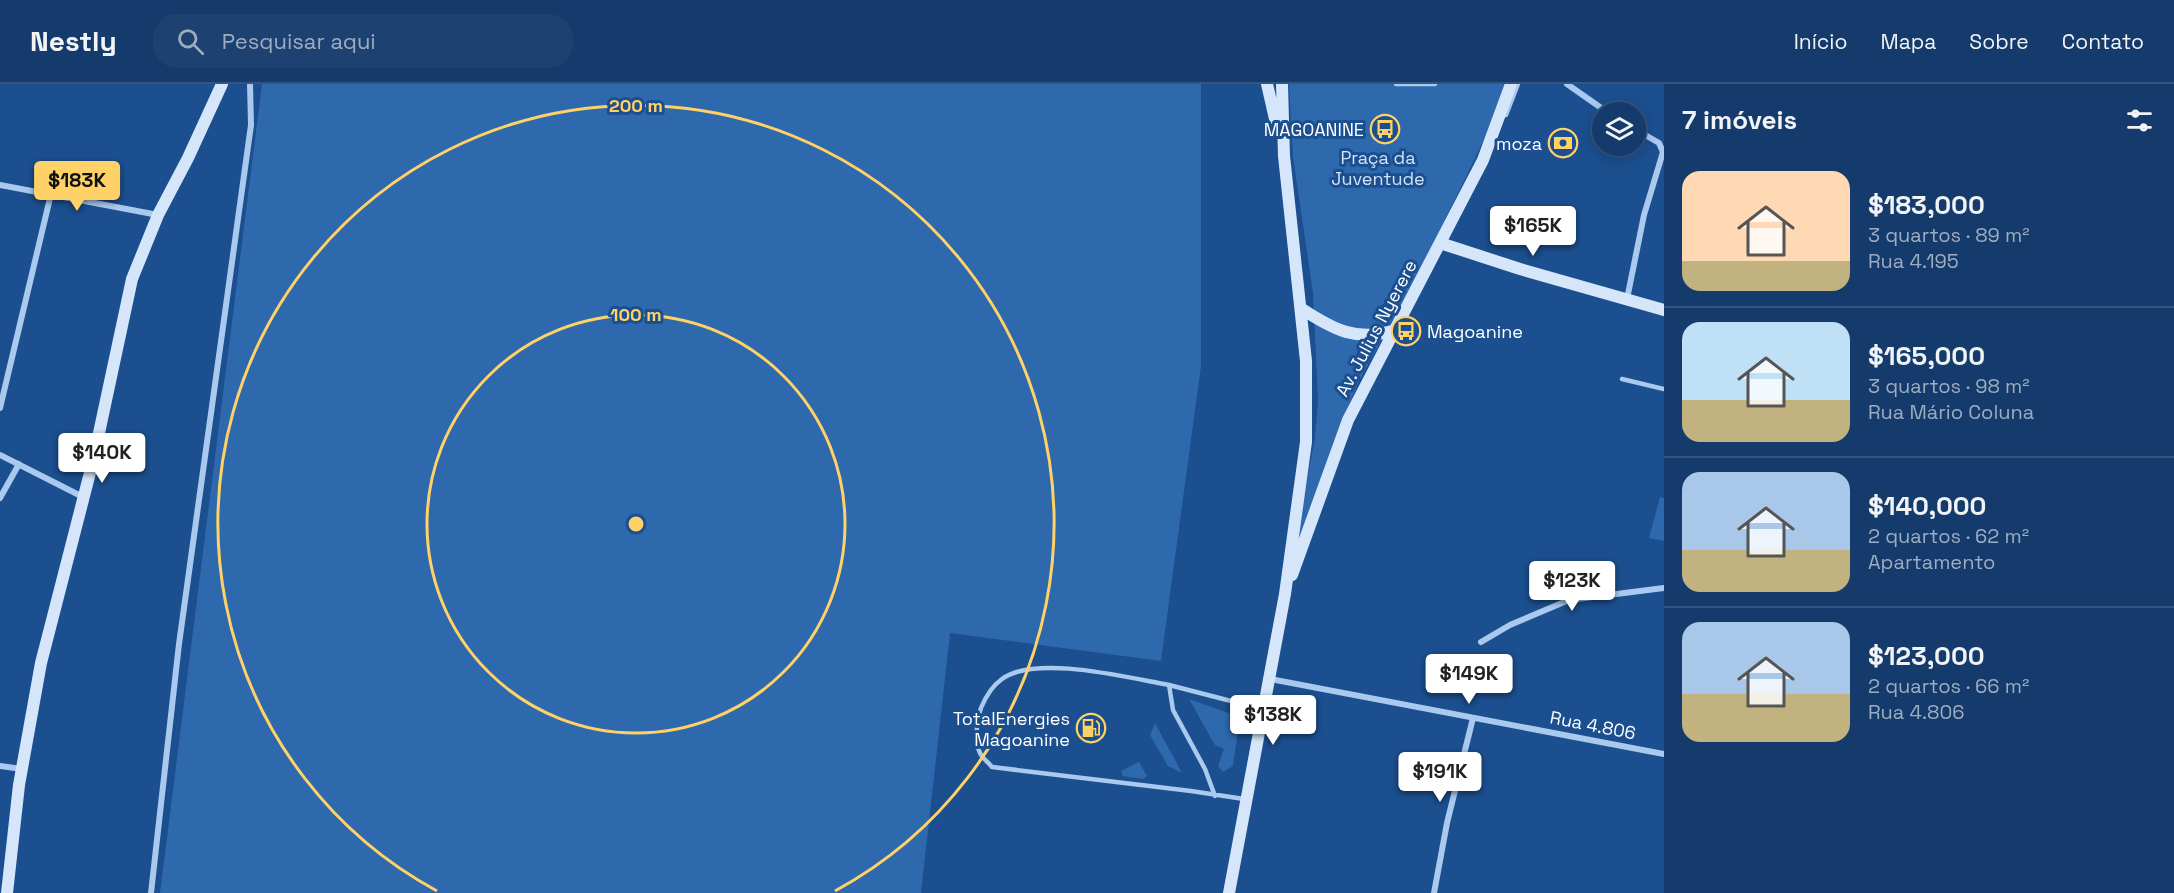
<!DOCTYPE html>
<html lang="pt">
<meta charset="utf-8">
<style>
body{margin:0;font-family:"Space Grotesk",sans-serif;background:#1d4271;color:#f1f3f6;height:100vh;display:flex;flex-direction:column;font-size:22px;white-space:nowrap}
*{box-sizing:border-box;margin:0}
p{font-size:20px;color:#9dadc1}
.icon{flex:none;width:33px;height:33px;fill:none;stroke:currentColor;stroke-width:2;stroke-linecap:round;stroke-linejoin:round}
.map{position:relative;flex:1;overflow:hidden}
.panel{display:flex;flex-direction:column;background:#143b6b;width:510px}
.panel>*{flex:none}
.tools{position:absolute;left:1592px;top:18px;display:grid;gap:12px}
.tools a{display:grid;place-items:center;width:54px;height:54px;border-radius:50%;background:#143b6b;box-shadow:0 3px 15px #0003,0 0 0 2px #33557e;font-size:30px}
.price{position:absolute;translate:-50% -51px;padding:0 14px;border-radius:6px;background:#fff;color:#222;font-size:20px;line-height:39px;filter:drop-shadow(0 2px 3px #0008)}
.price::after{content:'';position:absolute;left:50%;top:36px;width:18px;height:14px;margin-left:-9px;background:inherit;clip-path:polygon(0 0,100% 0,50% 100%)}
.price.current{background:#ffd166;color:#111}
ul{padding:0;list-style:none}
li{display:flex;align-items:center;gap:18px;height:150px;padding:0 18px}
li+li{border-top:2px solid #33557e}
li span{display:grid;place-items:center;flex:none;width:168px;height:120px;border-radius:18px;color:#555}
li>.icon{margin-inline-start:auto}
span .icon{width:72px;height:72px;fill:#fffc;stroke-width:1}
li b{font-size:26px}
h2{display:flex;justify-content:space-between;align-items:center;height:72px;padding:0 18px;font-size:26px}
header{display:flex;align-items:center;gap:36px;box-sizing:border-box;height:84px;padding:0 30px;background:#143b6b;border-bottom:2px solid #33557e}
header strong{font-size:28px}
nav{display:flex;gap:33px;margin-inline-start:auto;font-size:21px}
.search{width:420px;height:54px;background:#1d4271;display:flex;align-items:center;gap:15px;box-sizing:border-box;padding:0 21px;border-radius:24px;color:#9dadc1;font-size:22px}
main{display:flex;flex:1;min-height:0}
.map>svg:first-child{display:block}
</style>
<header>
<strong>Nestly</strong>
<div class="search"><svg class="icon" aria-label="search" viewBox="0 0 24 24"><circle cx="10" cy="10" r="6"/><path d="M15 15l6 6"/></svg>Pesquisar aqui</div>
<nav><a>Início</a><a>Mapa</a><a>Sobre</a><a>Contato</a></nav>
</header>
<main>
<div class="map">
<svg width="1664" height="809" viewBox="0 0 1664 809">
<rect width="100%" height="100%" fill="#1b4f8f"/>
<path fill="#2e69ad" d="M 262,0 L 1201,0 L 1201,282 L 1161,577 L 950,549 L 921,809 L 160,809 Z
M 1289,0 L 1511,0 L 1426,175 L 1359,297 L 1333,359 L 1285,510 L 1315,354 L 1318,316 L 1313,209 L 1293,73 Z
M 1660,413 L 1664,414 L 1664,457 L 1649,454 Z
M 1189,615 L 1240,633 L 1233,682 L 1223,688 L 1218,682 L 1224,665 L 1215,661 Z
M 1155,639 L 1182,689 L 1168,682 L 1150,651 Z
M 1139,678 L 1147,692 L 1143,695 L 1123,692 L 1121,687 Z"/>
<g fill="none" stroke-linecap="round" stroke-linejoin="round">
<path stroke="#a9c9ee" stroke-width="4.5" d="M 1396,0 L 1435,0
M 1501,32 L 1506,31 L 1518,0
M 1622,295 L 1664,305
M 1169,601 L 1262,625
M 1215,712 L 1205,685 L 1173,626 L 1169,601 C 1129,594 1036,570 1002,595 C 992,602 986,612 981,624 C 977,635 974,657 980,669 C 982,674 988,678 992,683 L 1191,707 L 1244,715"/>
<path stroke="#a9c9ee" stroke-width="6" d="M 1567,0 L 1607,28
M 0,101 L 158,131
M 1627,215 L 1644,131 L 1663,68 L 1659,59 L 1635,45
M 0,324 L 51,110
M 0,371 L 83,413
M 0,414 L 19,380
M 1481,558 L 1510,541 L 1569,516 L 1664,504
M 1270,595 L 1664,670
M 0,682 L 22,685
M 151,809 L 179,560 L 251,41 L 250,0
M 1434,809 L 1447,739 L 1473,634"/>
<path stroke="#d6e6fa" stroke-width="12" d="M 1267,0 L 1278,48
M 1440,159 L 1520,185 L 1664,226
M 1302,225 C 1334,246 1356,258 1396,246
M 1292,491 L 1348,336 L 1483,76 L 1511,0
M 7,809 L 19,701 L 41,579 L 93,377 L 132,195 L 158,131 L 188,74 L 222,0
M 1229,809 L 1285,510 L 1306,358 L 1306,277 L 1284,72 L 1282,0"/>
</g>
<g fill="none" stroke="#ffd166" stroke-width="3">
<circle cx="636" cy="440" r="209"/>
<path d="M437 807A418 418 0 1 1 835 807"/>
</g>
<defs>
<g id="bus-ring" transform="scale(1.5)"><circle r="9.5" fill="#1b4f8f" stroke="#ffd166" stroke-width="1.5"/><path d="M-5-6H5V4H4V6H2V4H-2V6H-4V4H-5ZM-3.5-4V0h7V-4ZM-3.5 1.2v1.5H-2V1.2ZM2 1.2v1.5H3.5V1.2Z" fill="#ffd166"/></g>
<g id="bank-ring" transform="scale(1.5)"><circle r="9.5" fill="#1b4f8f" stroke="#ffd166" stroke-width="1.5"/><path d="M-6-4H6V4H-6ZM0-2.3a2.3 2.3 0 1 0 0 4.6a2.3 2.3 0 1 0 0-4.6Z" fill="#ffd166"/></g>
<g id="fuel-ring" transform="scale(1.5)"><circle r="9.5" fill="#1b4f8f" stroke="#ffd166" stroke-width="1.5"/><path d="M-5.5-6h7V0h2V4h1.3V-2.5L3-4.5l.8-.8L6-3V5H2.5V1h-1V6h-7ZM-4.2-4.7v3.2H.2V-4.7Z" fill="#ffd166"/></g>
</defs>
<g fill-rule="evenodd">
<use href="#bus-ring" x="1385" y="45"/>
<use href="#bank-ring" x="1563" y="59"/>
<use href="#bus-ring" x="1406" y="247"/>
<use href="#fuel-ring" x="1091" y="644"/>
</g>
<g text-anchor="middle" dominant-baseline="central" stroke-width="6" stroke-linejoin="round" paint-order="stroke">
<g font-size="18" fill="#fff" stroke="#1b4f8f" text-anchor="end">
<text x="1364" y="45">MAGOANINE</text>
<text x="1542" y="59">moza</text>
<text x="1427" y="247" text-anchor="start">Magoanine</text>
<text x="1070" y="634">TotalEnergies<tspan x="1070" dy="21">Magoanine</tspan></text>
</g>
<g font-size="18" fill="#cfe3fa" stroke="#1b4f8f">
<text x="1378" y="73">Praça da<tspan x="1378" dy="21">Juventude</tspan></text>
</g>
<g font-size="18" fill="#fff" stroke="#1b4f8f">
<text transform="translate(1376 244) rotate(-62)">Av. Julius Nyerere</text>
<text transform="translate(1593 641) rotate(11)">Rua 4.806</text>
</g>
</g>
<circle cx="636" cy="440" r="9" fill="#ffd166" stroke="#1b4f8f" stroke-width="3"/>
<g font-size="18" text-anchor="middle" font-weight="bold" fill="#ffd166" stroke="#1b4f8f" stroke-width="6" stroke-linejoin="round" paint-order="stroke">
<text x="636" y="28">200 m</text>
<text x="636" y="237">100 m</text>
</g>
</svg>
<div class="tools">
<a><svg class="icon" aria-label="layers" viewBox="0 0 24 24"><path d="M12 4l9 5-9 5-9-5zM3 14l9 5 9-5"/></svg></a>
</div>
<b class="price current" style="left:77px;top:128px">$183K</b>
<b class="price" style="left:1533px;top:173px">$165K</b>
<b class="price" style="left:102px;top:400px">$140K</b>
<b class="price" style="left:1572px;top:528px">$123K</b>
<b class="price" style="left:1469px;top:621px">$149K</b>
<b class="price" style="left:1273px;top:662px">$138K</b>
<b class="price" style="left:1440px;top:719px">$191K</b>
</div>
<section class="panel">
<h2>7 imóveis<svg class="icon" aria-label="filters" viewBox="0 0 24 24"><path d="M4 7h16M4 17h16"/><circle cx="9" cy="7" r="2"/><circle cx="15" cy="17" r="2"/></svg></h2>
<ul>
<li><span style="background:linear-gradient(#ffd9b3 75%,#c2b280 0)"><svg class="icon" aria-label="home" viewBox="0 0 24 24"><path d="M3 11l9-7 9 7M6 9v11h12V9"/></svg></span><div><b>$183,000</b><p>3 quartos · 89 m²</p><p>Rua 4.195</p></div></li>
<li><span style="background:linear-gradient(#bfe0f5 65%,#c2b280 0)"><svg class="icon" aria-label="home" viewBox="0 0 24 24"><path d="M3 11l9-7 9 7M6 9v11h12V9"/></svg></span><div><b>$165,000</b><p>3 quartos · 98 m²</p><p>Rua Mário Coluna</p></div></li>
<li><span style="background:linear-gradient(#a9c7e8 65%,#c2b280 0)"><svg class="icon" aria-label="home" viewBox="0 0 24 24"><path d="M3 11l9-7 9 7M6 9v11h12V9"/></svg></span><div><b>$140,000</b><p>2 quartos · 62 m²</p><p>Apartamento</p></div></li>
<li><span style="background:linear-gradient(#a9c7e8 60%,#c2b280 0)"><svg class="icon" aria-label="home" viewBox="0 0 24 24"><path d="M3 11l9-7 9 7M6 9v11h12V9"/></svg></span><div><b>$123,000</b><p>2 quartos · 66 m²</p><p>Rua 4.806</p></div></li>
</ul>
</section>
</main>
